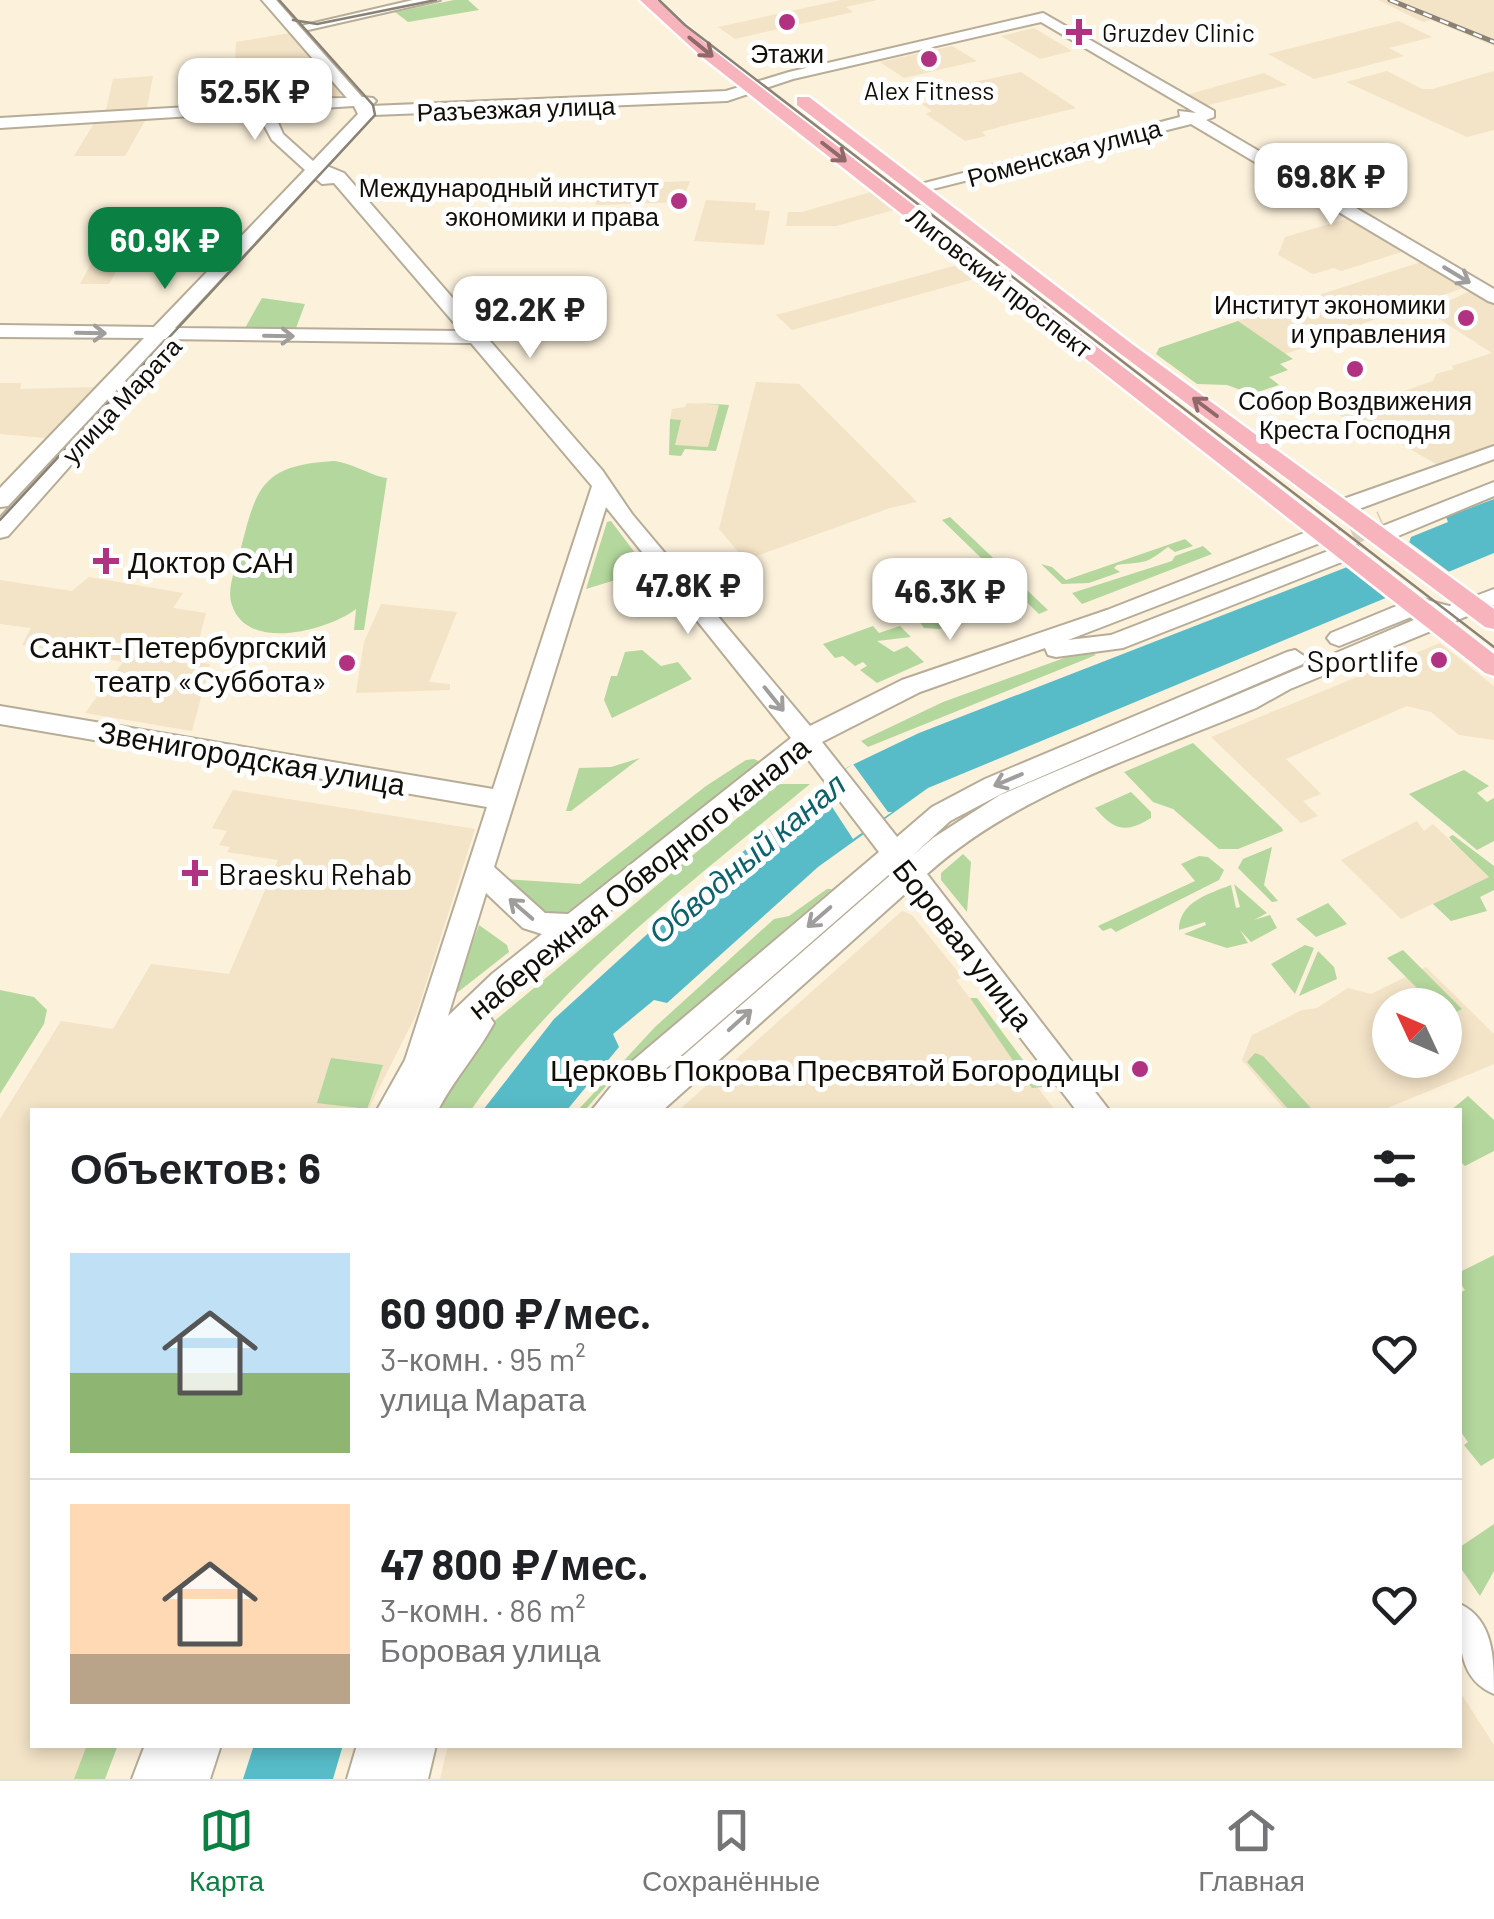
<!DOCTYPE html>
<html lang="ru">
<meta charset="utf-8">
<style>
body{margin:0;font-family:Barlow,sans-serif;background:#f2f2f2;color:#202124;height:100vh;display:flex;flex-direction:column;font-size:38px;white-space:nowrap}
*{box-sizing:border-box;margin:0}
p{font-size:32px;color:#757577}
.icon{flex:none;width:55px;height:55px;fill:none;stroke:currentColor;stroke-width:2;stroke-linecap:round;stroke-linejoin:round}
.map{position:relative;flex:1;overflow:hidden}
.drawer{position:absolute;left:30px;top:1108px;width:1432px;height:640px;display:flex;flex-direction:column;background:#fff;border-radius:0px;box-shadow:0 5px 15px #0003}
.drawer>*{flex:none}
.needle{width:65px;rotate:314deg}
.fabs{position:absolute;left:1372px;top:988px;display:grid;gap:20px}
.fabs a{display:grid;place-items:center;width:90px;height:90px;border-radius:50%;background:#fff;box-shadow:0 5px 15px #0003;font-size:50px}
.price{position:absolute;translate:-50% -85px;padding:0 22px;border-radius:20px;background:#fff;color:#222;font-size:32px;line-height:65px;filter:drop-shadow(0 2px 5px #0008)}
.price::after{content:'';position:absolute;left:50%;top:60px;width:30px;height:22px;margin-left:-15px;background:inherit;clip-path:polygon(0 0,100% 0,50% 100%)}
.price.current{background:#0b8043;color:#fff}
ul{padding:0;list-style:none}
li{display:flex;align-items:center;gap:30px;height:250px;padding:0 40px}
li+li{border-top:2px solid #e0e0e0}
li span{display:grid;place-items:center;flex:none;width:280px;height:200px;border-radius:0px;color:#555}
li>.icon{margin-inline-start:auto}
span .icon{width:120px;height:120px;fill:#fffc;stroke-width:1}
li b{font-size:42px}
h2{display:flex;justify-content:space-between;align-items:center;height:120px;padding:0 40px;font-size:42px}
.tabs{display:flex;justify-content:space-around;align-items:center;height:140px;border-top:2px solid #e0e0e0;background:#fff;font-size:28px;color:#757577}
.tabs a{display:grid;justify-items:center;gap:5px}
.tabs .current{color:#0b8043}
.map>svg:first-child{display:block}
</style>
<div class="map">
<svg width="1494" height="1779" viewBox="0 0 1494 1779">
<rect width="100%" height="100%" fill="#fcf1db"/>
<path fill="#f3e3c7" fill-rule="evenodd" d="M 841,0 L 877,0 L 846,7 L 853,12 L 735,39 L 718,27 Z
M 1378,0 L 1494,0 L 1494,46 L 1431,20 L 1423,22 Z
M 1399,21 L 1432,37 L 1389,48 L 1404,56 L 1314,79 L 1268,54 Z
M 1034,28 L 1072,51 L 1040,59 L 1001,36 Z
M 290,33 L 318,63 L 345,95 L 306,99 L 303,89 L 276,91 L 277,73 L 268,73 L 267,68 L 235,69 L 236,42 Z
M 952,46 L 977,61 L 904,78 L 880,62 Z
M 1387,71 L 1422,89 L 1433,89 L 1494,71 L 1494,130 L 1467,137 L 1346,82 Z
M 1021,72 L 1076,108 L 999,127 L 982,132 L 986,136 L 965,141 L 926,114 L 932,111 L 922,104 L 952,95 L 951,87 Z
M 1264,73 L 1287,85 L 1205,106 L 1186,95 Z
M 153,76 L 147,107 L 106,110 L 113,79 Z
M 146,119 L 125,156 L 74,156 L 96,120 Z
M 690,181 L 682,202 L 596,205 L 596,199 L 610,198 L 611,184 Z
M 871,192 L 894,210 L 836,226 L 786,226 L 788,212 L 802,212 Z
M 706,200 L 756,203 L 755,210 L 770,211 L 764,245 L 694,241 Z
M 1350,218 L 1405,251 L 1341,271 L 1334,268 L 1313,274 L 1278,255 L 1285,237 Z
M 116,219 L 179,219 L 148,261 L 156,263 L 150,269 L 118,268 L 109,284 L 80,284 Z
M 1421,262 L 1466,287 L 1356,326 L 1360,329 L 1285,354 L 1238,321 Z
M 961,264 L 978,278 L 792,330 L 776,315 Z
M 1472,290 L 1494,304 L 1494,444 L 1438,465 L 1361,421 L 1352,424 L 1338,414 L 1433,381 L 1436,374 L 1454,369 L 1452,366 L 1492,353 L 1427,311 Z
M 756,382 L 799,384 L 917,502 L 890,508 L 745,560 L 719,529 Z
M 0,383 L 21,383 L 20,389 L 94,387 L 45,438 L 0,434 Z
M 687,403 L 729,405 L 716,450 L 674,447 L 680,420 L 670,419 L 672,409 L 685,407 Z
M 89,577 L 183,593 L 173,608 L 206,613 L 198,644 L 142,636 L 131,650 L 210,664 L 192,731 L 85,713 L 123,662 L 89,656 L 92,650 L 81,654 L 22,645 L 31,628 L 0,624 L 0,580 L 72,591 Z
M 381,604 L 457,612 L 429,682 L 450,684 L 450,690 L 356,693 L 364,642 Z
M 1440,643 L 1494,686 L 1494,740 L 1459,735 L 1431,712 L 1407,706 L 1286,759 L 1321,794 L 1303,801 L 1318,816 L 1301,823 L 1211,737 Z
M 233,790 L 475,829 L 416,1015 L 368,1110 L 32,1110 L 32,1745 L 91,1745 L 78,1779 L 0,1779 L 0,1119 L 61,1021 L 113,1029 L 151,964 L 229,974 L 278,860 L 227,852 L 230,847 L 219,845 L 227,831 L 212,828 Z
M 1417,821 L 1424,831 L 1433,824 L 1489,877 L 1401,919 L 1341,860 Z
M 902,911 L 912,915 L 962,977 L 956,980 L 1055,1110 L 679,1110 Z
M 1426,967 L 1494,1034 L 1494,1064 L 1383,1110 L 1285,1110 L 1242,1060 L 1252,1035 L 1302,1010 L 1317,1008 L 1348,988 L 1371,994 ZM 1390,1005 L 1445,1005 L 1445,1060 L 1390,1060 Z
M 1460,1692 L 1494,1745 L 1494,1779 L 440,1779 L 448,1745 L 1460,1745 Z"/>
<path fill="#b4d79d" d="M 454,0 L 468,0 L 479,10 L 408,22 L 395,12 Z
M 262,298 L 305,304 L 296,328 L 245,328 Z
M 1238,321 L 1293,359 L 1280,364 L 1288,370 L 1269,377 L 1279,385 L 1252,394 L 1227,385 L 1197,384 L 1156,354 L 1159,348 Z
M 698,403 L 729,405 L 716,451 L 685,449 L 681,456 L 669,455 L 670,419 L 681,420 L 675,445 L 708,447 L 719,405 Z
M 334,461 C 352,463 377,478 387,478 L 364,630 L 354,630 L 356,609 C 329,630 247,653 232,605 C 226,589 236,568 240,552 C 256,488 261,465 334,461 Z
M 950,517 L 1048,610 L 1039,614 L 942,520 Z
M 611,521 L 648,570 L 586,589 L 607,522 Z
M 1185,539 L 1193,546 L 1175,552 L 1168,547 C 1144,565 1148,561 1117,565 L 1114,568 L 1120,572 L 1089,583 L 1062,584 L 1041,564 L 1052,567 L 1066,580 Z
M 1203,546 L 1212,554 L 1082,604 L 1072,593 L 1172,561 L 1175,556 Z
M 942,594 L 964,616 L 940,629 L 924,628 L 911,609 Z
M 873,626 L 879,633 L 900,626 L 911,637 L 877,641 L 894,652 L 907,646 L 924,662 L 877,683 L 860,670 L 867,666 L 863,662 L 855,666 L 843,656 L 835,658 L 823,644 Z
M 642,650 L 661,666 L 678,662 L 692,679 L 612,718 L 604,700 L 611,676 L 617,676 L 625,652 Z
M 1086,650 L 1096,655 L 868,747 L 861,741 L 943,702 Z
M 1193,743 L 1282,828 L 1283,831 L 1238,849 L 1219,849 L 1173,809 L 1153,802 L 1124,772 Z
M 640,758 L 571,811 L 566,811 L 579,768 L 611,767 Z
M 754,759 L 761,762 L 565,914 L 546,915 L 505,879 L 580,884 L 706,786 L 746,760 Z
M 1464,770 L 1489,786 L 1477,793 L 1487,802 L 1494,798 L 1494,841 L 1477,850 L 1409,794 Z
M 778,784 L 810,784 C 690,883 560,981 471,1110 L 433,1110 L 492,1023 Z
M 1131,792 L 1151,812 L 1151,818 C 1125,834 1114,830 1095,808 Z
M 1453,835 L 1494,866 L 1494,890 L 1480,897 L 1487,911 L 1451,921 L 1433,904 L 1489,877 L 1452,841 L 1449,837 Z
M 1272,847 L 1264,885 L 1278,901 L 1272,902 L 1238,868 L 1243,859 Z
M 963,854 L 971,862 L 967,912 L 941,880 L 941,873 Z
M 1199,856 L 1208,857 L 1224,870 L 1219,880 L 1116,932 L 1111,928 L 1103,931 L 1098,926 L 1195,881 L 1181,864 Z
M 1234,884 L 1267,913 L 1254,920 L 1270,915 L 1277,928 L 1251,942 L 1240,930 L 1248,943 L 1227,948 L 1184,934 L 1206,925 L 1205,922 L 1179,930 C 1179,902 1208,894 1231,885 L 1236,908 L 1240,907 Z
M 827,889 L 832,889 L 621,1069 L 585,1110 L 578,1110 L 655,1027 L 774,919 L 789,916 Z
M 1328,903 L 1347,924 L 1316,937 L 1296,919 Z
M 479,925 L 507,945 L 509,952 L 453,996 Z
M 1305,945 L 1314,948 L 1295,994 L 1271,964 Z
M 1403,950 L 1462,1009 L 1447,1017 L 1445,1005 L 1434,1005 L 1387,958 Z
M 1318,951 L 1334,967 L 1337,979 L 1299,996 Z
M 0,990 L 34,997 L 47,1010 L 44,1024 L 0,1094 Z
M 970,998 L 977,998 L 1043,1087 L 1032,1088 Z
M 1255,1053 L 1263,1056 L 1311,1108 L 1289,1110 L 1247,1062 Z
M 331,1058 L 383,1065 L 367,1109 L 317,1103 Z
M 1468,1096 L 1494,1120 L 1494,1151 L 1465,1166 L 1460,1161 L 1460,1110 L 1451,1110 Z
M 1494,1255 L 1494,1458 L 1481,1466 L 1464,1445 L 1468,1442 L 1460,1431 L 1460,1293 L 1465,1290 L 1460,1283 L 1460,1272 Z
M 1494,1524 L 1494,1571 L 1480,1596 L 1460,1567 L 1460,1547 Z
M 87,1745 L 118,1745 L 105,1779 L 74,1779 Z"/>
<path fill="#57bcc8" d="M 1494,499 L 1494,553 L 928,788 L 818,867 L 667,1003 L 654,1000 L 613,1034 L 619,1047 L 567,1110 L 483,1110 L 554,1019 L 655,927 L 815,790 L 848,767 L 919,733 L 1409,543 L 1411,537 L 1448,522 L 1446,517 Z
M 254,1745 L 343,1745 L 333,1779 L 243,1779 Z"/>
<path fill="#fcf1db" d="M 1405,539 L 1452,574 L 1388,600 L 1342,564 Z
M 853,764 L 888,812 L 892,812 L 853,839 L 821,790 L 815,790 Z"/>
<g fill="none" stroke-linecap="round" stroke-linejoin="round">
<path stroke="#d9cfbb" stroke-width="21" stroke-dasharray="21 10" stroke-linecap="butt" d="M 1324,547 L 1382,521"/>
<g stroke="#b7ac97" stroke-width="4">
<path id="secondary" d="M 262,0 L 276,0 L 362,97 L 373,98 L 376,101 L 371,106 L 726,91 L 789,72 L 1043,13 L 1214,111 L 1214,117 L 1206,120 L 1494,289 L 1494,303 L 1488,301 L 1191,124 L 913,194 L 913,186 L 1180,117 L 1179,111 L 1196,113 L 1041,22 L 793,79 L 727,101 L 374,115 L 327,166 L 344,173 L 602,470 L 632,514 L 810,726 L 902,680 L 1107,610 L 1304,533 L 1312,531 L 1323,538 L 1320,543 L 1068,640 L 1111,635 L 1341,546 L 1357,546 L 1360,551 L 1357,556 L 1123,648 L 1056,657 L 1048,655 L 1045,648 L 920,692 L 822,742 L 897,837 L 932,807 L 985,779 L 1287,652 L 1295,650 L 1307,658 L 1303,664 L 1003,793 L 950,821 L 912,856 L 933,838 L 1000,795 L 1428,614 L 1421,613 L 1339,646 L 1331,643 L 1327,638 L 1331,633 L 1411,600 L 1419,598 L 1449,606 L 1494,589 L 1494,605 L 1290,689 L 1256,708 C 1144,755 1018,792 927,874 L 1109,1110 L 1076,1110 L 908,891 L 663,1110 L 592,1110 L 630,1063 L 879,852 L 804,754 L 512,990 L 488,1014 L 494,1023 C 478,1053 454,1079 438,1110 L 377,1110 L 405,1060 L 487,807 L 0,724 L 0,706 L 493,789 L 592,486 L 471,343 L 164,339 L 8,506 L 0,507 L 0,488 L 144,338 L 0,337 L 0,325 L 154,327 L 305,170 L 272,140 L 257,112 L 0,128 L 0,118 L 257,103 L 264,99 L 347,98 ZM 354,106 L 358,114 L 313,161 L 283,134 L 273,111 ZM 315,178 L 322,184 L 334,183 L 461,331 L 175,328 ZM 606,507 L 791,738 L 568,914 L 545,913 L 494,867 ZM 893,871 L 894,872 L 646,1088 L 652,1081 ZM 486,893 L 523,928 L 542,934 L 492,974 L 448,1016 Z
M 413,0 L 440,0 L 308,30 L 301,26 Z
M 1494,446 L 1494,459 L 1348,513 L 1340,515 L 1329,508 L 1332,503 Z
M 63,456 L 73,462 L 70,466 L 8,536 L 0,538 L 0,518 L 56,458 Z
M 1494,482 L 1494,496 L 1386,541 L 1370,541 L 1367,536 L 1370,531 Z
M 1460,1604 C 1494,1620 1494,1659 1494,1694 C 1456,1678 1460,1639 1460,1604 Z
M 145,1745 L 221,1745 L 210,1779 L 132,1779 Z
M 357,1745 L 436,1745 L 428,1779 L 347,1779 Z"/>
</g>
<g stroke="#fff" stroke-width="5">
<path id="primary" d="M 640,0 L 657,0 L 713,50 L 1494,654 L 1494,676 L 1485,673 L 701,56 Z
M 797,97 L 809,97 L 1132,344 L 1494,609 L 1494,629 L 1485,627 L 1118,352 L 797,105 Z"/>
</g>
<use href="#secondary" fill="#fff" fill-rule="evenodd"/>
<use href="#primary" fill="#f8b4bc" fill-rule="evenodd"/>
<path stroke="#8a8274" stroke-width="2.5" d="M 659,0 L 685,25 L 1494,647
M 293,20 L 317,24 L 436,0
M 0,520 L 375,115 L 373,105 L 279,0"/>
<g stroke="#8a8274" stroke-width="5">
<path id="rail" d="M 1390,0 L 1494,42"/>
</g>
<use href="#rail" stroke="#fff" stroke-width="2.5" stroke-dasharray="9" stroke-linecap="butt"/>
</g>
<defs><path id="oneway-shaft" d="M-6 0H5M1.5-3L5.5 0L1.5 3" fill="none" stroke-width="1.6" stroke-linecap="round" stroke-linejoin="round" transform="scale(2.5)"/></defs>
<g stroke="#90696b">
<use href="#oneway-shaft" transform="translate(701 47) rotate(39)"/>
<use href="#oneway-shaft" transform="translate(834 152) rotate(38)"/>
<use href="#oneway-shaft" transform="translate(1205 407) rotate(-143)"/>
</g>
<g stroke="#a09e9c">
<use href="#oneway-shaft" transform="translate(1457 275) rotate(31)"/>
<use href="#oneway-shaft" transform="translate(91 333) rotate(1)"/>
<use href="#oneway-shaft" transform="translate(279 336) rotate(1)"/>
<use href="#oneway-shaft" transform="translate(774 699) rotate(51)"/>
<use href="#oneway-shaft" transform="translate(1008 780) rotate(157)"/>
<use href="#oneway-shaft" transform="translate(521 909) rotate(-139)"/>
<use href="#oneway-shaft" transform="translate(819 917) rotate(139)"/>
<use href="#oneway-shaft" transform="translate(740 1020) rotate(-42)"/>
</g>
<g fill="#b13280" stroke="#fff" stroke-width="4">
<circle cx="787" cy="22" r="10"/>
<path d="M1074 17h10v10h10v10h-10v10h-10v-10h-10v-10h10z"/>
<circle cx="929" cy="59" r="10"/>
<circle cx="679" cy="201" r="10"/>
<circle cx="1466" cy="318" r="10"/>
<circle cx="1355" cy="369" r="10"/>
<path d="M101 546h10v10h10v10h-10v10h-10v-10h-10v-10h10z"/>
<circle cx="1439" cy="660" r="10"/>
<circle cx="347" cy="663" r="10"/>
<path d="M190 858h10v10h10v10h-10v10h-10v-10h-10v-10h10z"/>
<circle cx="1140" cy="1069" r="10"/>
</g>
<g text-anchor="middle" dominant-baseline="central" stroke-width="10" stroke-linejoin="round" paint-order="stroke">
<g font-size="25" fill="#110d07" stroke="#fff">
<text x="1102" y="32" text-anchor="start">Gruzdev Clinic</text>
<text x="787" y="53">Этажи</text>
<text x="929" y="90">Alex Fitness</text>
<text x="659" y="187" text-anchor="end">Международный институт<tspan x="659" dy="29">экономики и права</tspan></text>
<text x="1446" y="304" text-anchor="end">Институт экономики<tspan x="1446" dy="29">и управления</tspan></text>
<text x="1355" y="400">Собор Воздвижения<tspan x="1355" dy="29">Креста Господня</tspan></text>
</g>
<g font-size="25" fill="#110d07" stroke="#fff">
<text transform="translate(516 108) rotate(-2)">Разъезжая улица</text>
<text transform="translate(1064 152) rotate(-15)">Роменская улица</text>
<text transform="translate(1000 282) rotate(38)">Лиговский проспект</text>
<text transform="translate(121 400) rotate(-47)">улица Марата</text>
</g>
<g font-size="30" fill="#110d07" stroke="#fff" text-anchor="end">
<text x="128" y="561" text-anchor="start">Доктор САН</text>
<text x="327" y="646">Санкт-Петербургский<tspan x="327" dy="34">театр «Суббота»</tspan></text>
<text x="1419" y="660">Sportlife</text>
<text x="218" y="873" text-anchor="start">Braesku Rehab</text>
<text x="1120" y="1069">Церковь Покрова Пресвятой Богородицы</text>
</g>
<g font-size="30" fill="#110d07" stroke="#fff">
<text transform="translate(252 757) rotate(10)">Звенигородская улица</text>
<text transform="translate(638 877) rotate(-39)">набережная Обводного канала</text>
<text transform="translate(964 944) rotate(52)">Боровая улица</text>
</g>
<g font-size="32" font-style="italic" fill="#0c636c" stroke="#fff">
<text transform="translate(746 857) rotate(-40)">Обводный канал</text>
</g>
</g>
</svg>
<div class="fabs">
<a><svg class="needle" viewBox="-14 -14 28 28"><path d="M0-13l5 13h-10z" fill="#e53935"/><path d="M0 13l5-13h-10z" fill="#757577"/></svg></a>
</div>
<b class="price" style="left:255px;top:143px">52.5K ₽</b>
<b class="price" style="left:1331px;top:228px">69.8K ₽</b>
<b class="price current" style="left:165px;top:292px">60.9K ₽</b>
<b class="price" style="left:530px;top:361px">92.2K ₽</b>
<b class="price" style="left:688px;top:637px">47.8K ₽</b>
<b class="price" style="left:950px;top:643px">46.3K ₽</b>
<section class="drawer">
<h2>Объектов: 6<svg class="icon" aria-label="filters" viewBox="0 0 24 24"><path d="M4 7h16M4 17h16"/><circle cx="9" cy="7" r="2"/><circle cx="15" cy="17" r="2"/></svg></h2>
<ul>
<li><span style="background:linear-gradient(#bfe0f5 60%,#8fb573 0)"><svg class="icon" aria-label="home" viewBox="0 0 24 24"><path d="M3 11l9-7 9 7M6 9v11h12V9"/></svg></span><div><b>60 900 ₽/мес.</b><p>3-комн. · 95 m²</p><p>улица Марата</p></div><svg class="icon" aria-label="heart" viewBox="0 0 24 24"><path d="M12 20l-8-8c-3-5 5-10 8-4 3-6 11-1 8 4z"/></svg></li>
<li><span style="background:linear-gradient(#ffd9b3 75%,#b9a48a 0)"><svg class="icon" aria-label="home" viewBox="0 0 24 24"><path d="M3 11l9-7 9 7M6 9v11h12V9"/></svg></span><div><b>47 800 ₽/мес.</b><p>3-комн. · 86 m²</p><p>Боровая улица</p></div><svg class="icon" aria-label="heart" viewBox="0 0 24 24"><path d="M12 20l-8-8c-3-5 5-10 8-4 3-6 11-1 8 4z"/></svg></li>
</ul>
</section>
</div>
<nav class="tabs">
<a class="current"><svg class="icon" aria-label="map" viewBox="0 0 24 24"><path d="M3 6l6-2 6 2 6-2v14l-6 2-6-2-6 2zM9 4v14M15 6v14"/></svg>Карта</a>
<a><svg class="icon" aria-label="saved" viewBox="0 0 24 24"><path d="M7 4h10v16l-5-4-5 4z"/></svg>Сохранённые</a>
<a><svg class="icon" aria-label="home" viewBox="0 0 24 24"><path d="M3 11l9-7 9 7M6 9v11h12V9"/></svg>Главная</a>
</nav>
